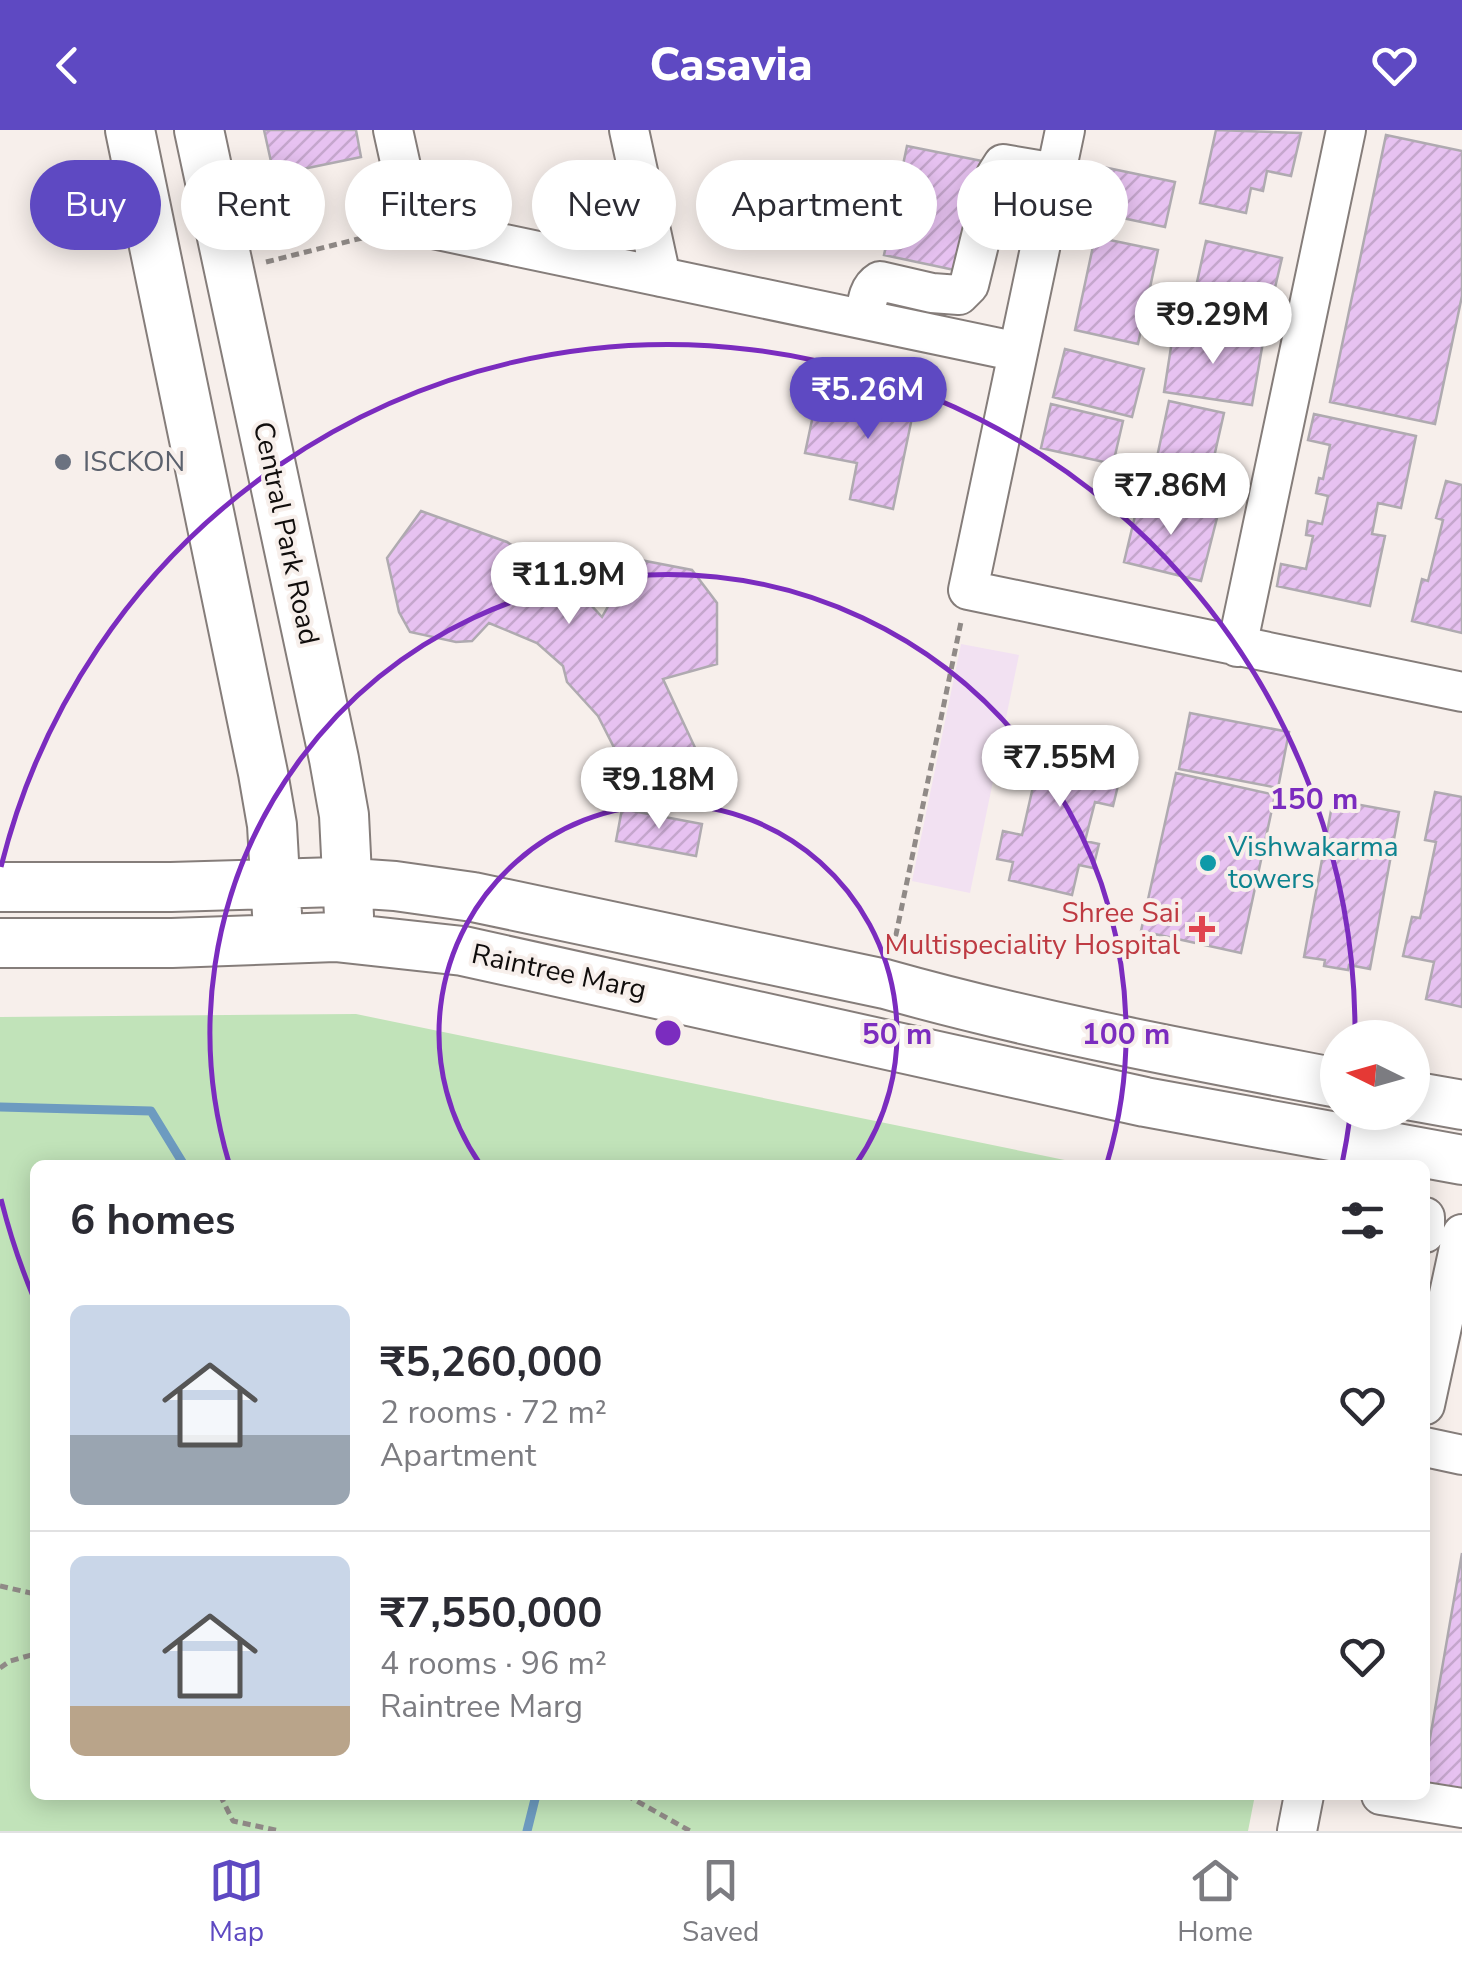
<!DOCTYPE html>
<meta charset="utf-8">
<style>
body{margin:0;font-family:"Nunito Sans",sans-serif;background:#f7f7f7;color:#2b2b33;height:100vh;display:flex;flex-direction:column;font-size:38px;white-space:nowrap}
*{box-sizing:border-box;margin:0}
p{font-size:32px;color:#7c7c81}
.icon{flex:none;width:55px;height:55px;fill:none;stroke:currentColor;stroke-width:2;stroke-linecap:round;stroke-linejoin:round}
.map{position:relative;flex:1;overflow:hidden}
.side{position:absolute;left:30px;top:1030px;width:1400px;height:640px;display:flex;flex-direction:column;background:#fff;border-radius:15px;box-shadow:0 5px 25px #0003}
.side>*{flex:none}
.hud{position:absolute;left:30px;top:30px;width:1402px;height:90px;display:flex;gap:20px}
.needle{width:65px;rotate:275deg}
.tools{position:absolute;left:1320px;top:890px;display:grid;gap:20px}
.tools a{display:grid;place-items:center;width:110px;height:110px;border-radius:50%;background:#fff;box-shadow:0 5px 25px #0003;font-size:50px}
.price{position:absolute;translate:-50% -85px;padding:0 22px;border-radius:35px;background:#fff;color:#222;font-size:32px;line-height:65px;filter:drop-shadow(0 2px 5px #0008)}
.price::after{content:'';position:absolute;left:50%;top:60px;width:30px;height:22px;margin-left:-15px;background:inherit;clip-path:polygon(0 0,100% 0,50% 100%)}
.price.selected{background:#5e49c2;color:#fff}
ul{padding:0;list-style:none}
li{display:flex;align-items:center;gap:30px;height:250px;padding:0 40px}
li+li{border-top:2px solid #e1e1e2}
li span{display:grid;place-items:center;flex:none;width:280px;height:200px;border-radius:15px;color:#555}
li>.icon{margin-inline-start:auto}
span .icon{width:120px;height:120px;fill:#fffc;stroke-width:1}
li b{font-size:42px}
h2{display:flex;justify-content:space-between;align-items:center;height:120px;padding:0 40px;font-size:42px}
.pill{padding:0 35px;border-radius:45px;background:#fff;box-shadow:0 5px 25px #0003;font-size:35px;line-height:90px}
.pill.selected{background:#5e49c2;color:#fff}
header{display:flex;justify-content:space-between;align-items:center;height:130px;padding:0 40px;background:#5e49c2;color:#fff;font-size:45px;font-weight:800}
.tab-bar{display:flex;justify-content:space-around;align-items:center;height:140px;border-top:2px solid #e1e1e2;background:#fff;font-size:28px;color:#7c7c81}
.tab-bar a{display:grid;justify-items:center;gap:5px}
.tab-bar .selected{color:#5e49c2}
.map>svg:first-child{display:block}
</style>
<header><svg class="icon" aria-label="back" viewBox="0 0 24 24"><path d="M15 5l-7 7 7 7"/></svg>Casavia<svg class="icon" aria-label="heart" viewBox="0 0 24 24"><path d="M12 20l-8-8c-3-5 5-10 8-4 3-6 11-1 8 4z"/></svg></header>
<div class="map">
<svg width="1462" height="1701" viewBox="0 0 1462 1701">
<defs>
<pattern id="building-hatch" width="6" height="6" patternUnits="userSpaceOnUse" patternTransform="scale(2.5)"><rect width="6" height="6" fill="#e7c2f1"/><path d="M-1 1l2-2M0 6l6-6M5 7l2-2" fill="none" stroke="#c5a6cd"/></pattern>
</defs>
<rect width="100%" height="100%" fill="#f7efeb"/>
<path fill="#f2e1f2" d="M 961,514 L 1019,525 L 970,763 L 912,751 Z"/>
<path fill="#c1e3b9" d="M 356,884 L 1089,1035 L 35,1035 L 35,1665 L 1255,1665 L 1248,1701 L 0,1701 L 0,887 Z"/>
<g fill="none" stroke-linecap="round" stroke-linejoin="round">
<path stroke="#6d9bc0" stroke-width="9" d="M 0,977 L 151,981 L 184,1035
M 527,1701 L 536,1665"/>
</g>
<path fill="url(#building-hatch)" stroke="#afaab0" stroke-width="2.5" d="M 264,0 L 356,0 L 361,27 L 274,45 Z
M 1216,0 L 1301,3 L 1291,46 L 1267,41 L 1263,61 L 1251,58 L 1246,83 L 1200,73 Z
M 1386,5 L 1462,21 L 1462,166 L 1435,294 L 1330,272 Z
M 907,16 L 982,31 L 959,141 L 884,125 Z
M 1103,37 L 1175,52 L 1165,97 L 1094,82 Z
M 1095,107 L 1158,120 L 1138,214 L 1075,200 Z
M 1206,111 L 1282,128 L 1269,183 L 1194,166 Z
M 1174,198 L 1263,212 L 1252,275 L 1164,262 Z
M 1065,219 L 1144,239 L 1132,287 L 1053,267 Z
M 885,252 L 918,259 L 893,379 L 850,369 L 857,333 L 805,323 L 815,276 L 857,285 L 859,275 L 872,278 L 874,266 L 882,267 Z
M 1169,271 L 1224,283 L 1207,358 L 1153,346 Z
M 1051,274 L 1123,291 L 1113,334 L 1041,318 Z
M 1314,284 L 1416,306 L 1401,378 L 1378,373 L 1372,404 L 1385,406 L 1370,476 L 1277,456 L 1281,434 L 1306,439 L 1313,406 L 1306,405 L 1308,391 L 1322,394 L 1328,366 L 1316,363 L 1319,348 L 1323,349 L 1330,315 L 1308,310 Z
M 1446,351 L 1462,355 L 1462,503 L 1412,491 L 1422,449 L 1428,451 L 1443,390 L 1436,388 Z
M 1140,365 L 1218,384 L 1201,451 L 1124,432 Z
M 421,381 L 507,412 L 540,433 L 543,423 L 571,436 L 578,461 L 602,487 L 635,429 L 692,440 L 717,473 L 717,534 L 663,549 L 698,624 L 631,651 L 598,586 L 567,552 L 563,536 L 537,513 L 489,493 L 472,511 L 456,512 L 410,502 L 399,482 L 387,428 Z
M 1190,583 L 1289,602 L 1278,658 L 1179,639 Z
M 1048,598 L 1105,611 L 1101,629 L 1123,635 L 1113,676 L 1095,672 L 1085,711 L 1099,714 L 1093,738 L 1079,735 L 1072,765 L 1009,750 L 1013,732 L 997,729 L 1003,701 L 1022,705 L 1035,648 L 1016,644 L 1024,611 L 1044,616 Z
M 1176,643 L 1275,665 L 1241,823 L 1141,801 Z
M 1435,662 L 1462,667 L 1462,877 L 1426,869 L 1434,832 L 1403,826 L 1412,787 L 1420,788 L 1436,712 L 1425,710 Z
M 1333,670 L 1399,682 L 1370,839 L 1349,835 L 1348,840 L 1324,836 L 1325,830 L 1304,827 Z
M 622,679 L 702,694 L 696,726 L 616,711 Z
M 1462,1423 L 1462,1665 L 1425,1658 L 1425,1637 Z"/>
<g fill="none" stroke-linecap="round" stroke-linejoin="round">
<g stroke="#857d7a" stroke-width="42">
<path id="minor" d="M 393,0 L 414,95 L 1018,222
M 629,0 L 661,147
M 1065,0 L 968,460 L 1462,562
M 865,188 C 867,174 867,159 880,151 L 932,163 L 959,165 L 969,155 L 996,45 L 1003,34 L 1056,43
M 1237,517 L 1346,0
M 1425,1087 L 1425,1103
M 1425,1275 L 1462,1104
M 1425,1317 L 1462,1325
M 1381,1665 L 1462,1678
M 1297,1701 L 1304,1665"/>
</g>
<g stroke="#857d7a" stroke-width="52">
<path id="major" d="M 130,0 L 263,643 L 272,695 L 277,784
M 199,0 L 334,629 L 344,685 L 349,786
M 0,757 L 171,757 L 337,752 L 395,756 L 473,767 L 885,854 C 1034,896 1186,924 1338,953
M 0,813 L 172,813 L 335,807 L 463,821 L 1145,972 L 1462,1030
M 1412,966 L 1462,975"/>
</g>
<path stroke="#908a87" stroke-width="5" stroke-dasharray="8 5" stroke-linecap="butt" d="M 266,132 L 382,103
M 893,819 L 961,492
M 0,1456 L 35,1464
M 0,1538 L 10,1531 L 35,1524
M 220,1665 L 233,1691 L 280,1701
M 626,1665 L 690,1701"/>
<use href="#minor" stroke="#fff" stroke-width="38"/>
<use href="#major" stroke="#fff" stroke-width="48"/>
</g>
<g fill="none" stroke="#7b2cbf" stroke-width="5">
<path d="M480 1034A229 229 0 1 1 856 1034"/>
<path d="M229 1033A458 458 0 1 1 1107 1033"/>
<path d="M1350 987A687 687 0 0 1 1342 1034M33 1166A687 687 0 0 1 1 1069M1 737A687 687 0 0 1 1355 903"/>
</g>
<circle fill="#6b7280" stroke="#f7efeb" stroke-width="4" cx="63" cy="332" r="10"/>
<circle fill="#0f9aa8" stroke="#f7efeb" stroke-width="4" cx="1208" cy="733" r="10"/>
<path fill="#e0444e" stroke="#f7efeb" stroke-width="4" d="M1197 784h10v10h10v10h-10v10h-10v-10h-10v-10h10z"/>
<g text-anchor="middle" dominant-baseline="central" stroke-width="8" stroke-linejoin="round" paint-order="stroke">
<g font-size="28" fill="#5b616d" stroke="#f7efeb" text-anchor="start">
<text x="83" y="332">ISCKON</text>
</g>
<g font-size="28" fill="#100d0c" stroke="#f7efeb">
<text transform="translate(286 403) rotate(78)">Central Park Road</text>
<text transform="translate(559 842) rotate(12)">Raintree Marg</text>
</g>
<g font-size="28" fill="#0d838f" stroke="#f7efeb" text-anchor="start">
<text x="1228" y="717">Vishwakarma<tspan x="1228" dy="32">towers</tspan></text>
</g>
<g font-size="28" fill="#be3a42" stroke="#f7efeb" text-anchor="end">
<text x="1180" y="783">Shree Sai<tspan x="1180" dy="32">Multispeciality Hospital</tspan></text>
</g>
</g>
<circle cx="668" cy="903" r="15" fill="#7b2cbf" stroke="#f7efeb" stroke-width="5"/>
<g font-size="30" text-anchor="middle" font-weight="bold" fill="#7b2cbf" stroke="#f7efeb" stroke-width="8" stroke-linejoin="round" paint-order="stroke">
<text x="1314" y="679">150 m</text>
<text x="897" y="914">50 m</text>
<text x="1126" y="914">100 m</text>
</g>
</svg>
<div class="tools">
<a><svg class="needle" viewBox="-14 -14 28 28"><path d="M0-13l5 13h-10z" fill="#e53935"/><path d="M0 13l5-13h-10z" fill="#7c7c81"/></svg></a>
</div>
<b class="price" style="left:1213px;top:237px">₹9.29M</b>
<b class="price selected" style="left:868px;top:312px">₹5.26M</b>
<b class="price" style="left:1171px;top:408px">₹7.86M</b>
<b class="price" style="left:569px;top:497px">₹11.9M</b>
<b class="price" style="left:1060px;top:680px">₹7.55M</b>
<b class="price" style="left:659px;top:702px">₹9.18M</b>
<div class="hud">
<a class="pill selected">Buy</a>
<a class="pill">Rent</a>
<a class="pill">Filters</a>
<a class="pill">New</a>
<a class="pill">Apartment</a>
<a class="pill">House</a>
</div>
<section class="side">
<h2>6 homes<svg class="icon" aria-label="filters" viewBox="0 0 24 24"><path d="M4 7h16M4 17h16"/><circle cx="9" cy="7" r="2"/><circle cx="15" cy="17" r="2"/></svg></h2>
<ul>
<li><span style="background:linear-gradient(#c9d6e8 65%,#9aa5b1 0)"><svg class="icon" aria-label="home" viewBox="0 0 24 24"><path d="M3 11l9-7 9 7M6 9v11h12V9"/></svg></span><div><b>₹5,260,000</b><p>2 rooms · 72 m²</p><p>Apartment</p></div><svg class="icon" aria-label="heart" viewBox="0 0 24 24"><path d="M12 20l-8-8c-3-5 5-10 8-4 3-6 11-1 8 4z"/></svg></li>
<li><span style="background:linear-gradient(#c9d6e8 75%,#b9a48a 0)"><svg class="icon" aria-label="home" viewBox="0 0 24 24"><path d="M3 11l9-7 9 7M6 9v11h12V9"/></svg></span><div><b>₹7,550,000</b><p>4 rooms · 96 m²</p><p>Raintree Marg</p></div><svg class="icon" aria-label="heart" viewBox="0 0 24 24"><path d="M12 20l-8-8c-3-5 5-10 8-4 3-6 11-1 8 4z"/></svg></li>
</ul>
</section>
</div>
<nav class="tab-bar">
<a class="selected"><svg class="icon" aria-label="map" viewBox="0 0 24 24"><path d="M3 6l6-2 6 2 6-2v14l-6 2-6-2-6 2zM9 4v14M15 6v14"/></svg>Map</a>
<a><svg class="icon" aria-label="saved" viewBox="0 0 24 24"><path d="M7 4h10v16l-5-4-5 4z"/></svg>Saved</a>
<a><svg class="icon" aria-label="home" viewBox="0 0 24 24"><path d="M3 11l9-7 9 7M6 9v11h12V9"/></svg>Home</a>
</nav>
